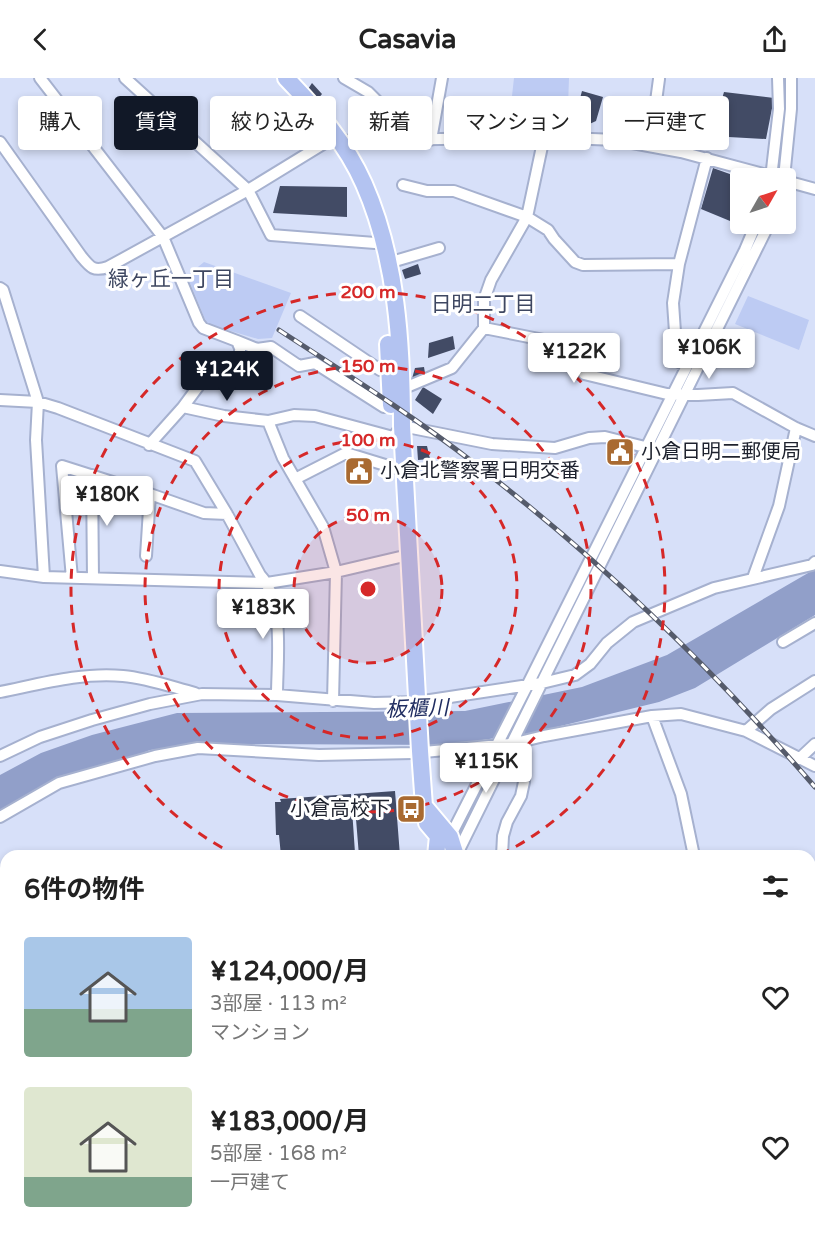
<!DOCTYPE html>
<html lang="ja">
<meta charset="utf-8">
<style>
body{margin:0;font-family:"Varela Round","Noto Sans JP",sans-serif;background:#f6f6f6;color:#222;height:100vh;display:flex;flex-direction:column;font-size:22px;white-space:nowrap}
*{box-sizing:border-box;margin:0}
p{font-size:20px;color:#767676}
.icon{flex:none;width:33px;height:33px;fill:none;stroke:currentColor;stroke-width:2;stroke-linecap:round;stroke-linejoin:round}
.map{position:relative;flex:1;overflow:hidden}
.details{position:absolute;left:0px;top:772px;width:816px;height:386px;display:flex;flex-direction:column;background:#fff;border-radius:18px 18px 0 0;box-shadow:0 3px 9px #0003}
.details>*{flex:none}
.banner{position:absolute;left:18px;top:18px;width:780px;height:54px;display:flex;gap:12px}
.needle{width:39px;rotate:51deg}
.fabs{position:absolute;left:730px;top:90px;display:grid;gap:12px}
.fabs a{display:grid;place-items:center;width:66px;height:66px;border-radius:6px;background:#fff;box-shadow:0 3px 9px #0003;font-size:30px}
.price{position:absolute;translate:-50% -51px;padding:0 14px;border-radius:6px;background:#fff;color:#222;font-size:20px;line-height:39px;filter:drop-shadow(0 2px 3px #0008)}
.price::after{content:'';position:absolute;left:50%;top:36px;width:18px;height:14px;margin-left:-9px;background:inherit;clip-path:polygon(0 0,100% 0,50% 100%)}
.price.selected{background:#111827;color:#fff}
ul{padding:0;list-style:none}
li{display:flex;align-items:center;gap:18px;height:150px;padding:0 24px}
li span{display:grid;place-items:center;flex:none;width:168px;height:120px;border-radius:6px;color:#555}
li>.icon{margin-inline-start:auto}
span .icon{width:72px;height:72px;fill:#fffc;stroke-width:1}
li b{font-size:26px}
h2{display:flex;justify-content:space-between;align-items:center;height:72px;padding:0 24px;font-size:26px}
.tag{padding:0 21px;border-radius:6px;background:#fff;box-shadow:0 3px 9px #0003;font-size:21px;line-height:54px}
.tag.selected{background:#111827;color:#fff}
header{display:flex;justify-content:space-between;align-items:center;height:78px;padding:0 24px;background:#fff;font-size:27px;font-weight:800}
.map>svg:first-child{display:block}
</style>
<header><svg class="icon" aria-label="back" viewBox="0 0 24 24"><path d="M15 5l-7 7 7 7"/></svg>Casavia<svg class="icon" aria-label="share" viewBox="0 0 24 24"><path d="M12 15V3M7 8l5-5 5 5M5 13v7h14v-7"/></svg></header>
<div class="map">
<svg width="815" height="1157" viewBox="0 0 815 1157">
<rect width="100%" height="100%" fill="#d7e0f9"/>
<path fill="#bdcbf3" d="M 514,0 L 569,0 L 567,57 L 508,54 Z
M 204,184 L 291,215 L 272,260 L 258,261 L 207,246 L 187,198 Z
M 748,218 L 809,242 L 799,272 L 735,246 Z
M 6,909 L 6,1036 L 0,1044 L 0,910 Z"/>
<path fill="#919fc9" d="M 815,491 L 815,537 L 695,610 L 659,624 L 532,655 L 447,667 L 233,666 L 187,668 L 150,672 L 0,733 L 0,697 L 41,675 L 92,657 L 177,635 L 465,633 L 582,609 L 667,577 Z"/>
<path fill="#424b65" d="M 312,5 L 322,16 L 318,21 L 308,11 Z
M 582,13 L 603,19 L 596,43 L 583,49 L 573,46 Z
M 724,14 L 774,20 L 766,61 L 711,58 Z
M 449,23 L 486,25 L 485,53 L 467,52 L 467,44 L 448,43 Z
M 490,26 L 508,27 L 507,37 L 503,37 L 502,51 L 491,51 L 493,35 L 490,35 Z
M 713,90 L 741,100 L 741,146 L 748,146 L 747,150 L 701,131 Z
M 280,108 L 347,109 L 347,139 L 273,135 Z
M 418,186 L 421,196 L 405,201 L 402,192 Z
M 453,258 L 455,271 L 428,280 L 429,265 Z
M 424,289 L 426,301 L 411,304 L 415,290 Z
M 423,309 L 442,321 L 433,336 L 415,322 Z
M 417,368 L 427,368 L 430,381 L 418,382 Z
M 395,713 L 400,778 L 359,778 L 354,716 Z
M 351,716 L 355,775 L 319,778 L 281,778 L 279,757 L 276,757 L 275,724 L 281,724 L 280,721 Z"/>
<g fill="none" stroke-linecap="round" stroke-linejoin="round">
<g stroke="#a6b1cf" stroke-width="14">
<path id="minor" d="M 40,0 L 163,159 L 199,245 L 203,250 L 237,263 L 240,270 L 240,285 L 236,289 L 200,306 L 183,329 L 149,367
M 125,0 L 248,112 L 271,157 L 375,165
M 344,0 L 368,14 L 399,45 L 399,62
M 431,62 L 442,0
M 0,64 L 81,178 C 90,189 93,194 108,189 L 248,112 L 328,63 L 544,59 L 616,62 L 681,74 L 778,100
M 650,68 L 659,1
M 771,100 L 779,31 L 778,0
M 784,100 L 791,31 L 791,0
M 786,103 L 815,111
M 403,107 L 427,113 L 454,113 L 527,139 L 548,152 L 554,161 L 575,184 L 583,187 L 679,186
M 388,185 L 439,170
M 0,210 L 3,212 L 38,324 L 36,362 L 44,499
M 300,238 L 380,292 L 394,294
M 484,250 L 549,263 L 589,278 L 584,296 L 667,316 L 698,317 L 733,315 L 796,350 L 815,358
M 237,263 L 257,271 L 271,269 L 299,288 L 315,285 L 384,329
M 686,287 L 677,283 L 673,225 L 679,186 L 707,80
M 402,311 L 452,290 L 484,250 L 484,222 L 491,202 L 527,139 L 544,59
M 0,322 L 38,324 L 58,330 L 195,383 L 227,436 L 260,497 C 285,524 277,582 277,617
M 183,329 L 224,338 L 268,343 L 294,337 L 315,338 L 393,359 L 402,348 L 492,366 L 555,370 L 589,360 L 605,359 L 653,371
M 268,343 L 283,380 L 323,449 L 336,494 L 333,623
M 92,397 L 93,500
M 295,401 L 346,375 L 395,390
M 150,416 L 204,435 L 227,436
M 0,493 L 44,499 L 267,505 L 336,494 L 400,479
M 72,500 L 62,388 L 150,416 L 146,478
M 753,500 L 779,428 L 796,350
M 783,564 L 815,545
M 0,614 C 40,606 82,594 123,598 C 147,600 172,609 195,615
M 652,638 L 681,716 L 694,778
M 746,653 L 815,688
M 0,678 L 40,659 L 92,642 L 150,626 L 202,616 L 277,617 L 374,625 L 417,624 L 542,605 L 575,597 L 590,586 L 607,565 L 633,544 L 714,510 L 812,487 L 815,484
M 799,681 L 815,666
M 0,739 L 59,705 L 155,678 L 198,670 L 319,677 L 413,675 L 511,666 L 544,658 L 652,638 L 681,636 L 746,653 L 771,631 L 815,603
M 450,759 L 527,608 L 745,172 L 756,146
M 456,778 L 769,146
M 502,778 L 503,758 L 507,744 L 521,718 L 524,704 L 521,664
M 0,928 L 6,926
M 810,1041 L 815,1052
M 810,1121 L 815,1121
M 0,1150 L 6,1150
M 129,1152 L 453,1157
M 533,1157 L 551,1152"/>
</g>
<g stroke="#fff" stroke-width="20">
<path id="highway" d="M 286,0 C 317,32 346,65 364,106 C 397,181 402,267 402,348 L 420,673 L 424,728 L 450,759 L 456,778
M 388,266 L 391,327
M 427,745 L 438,758 L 436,778
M 810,1073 L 815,1072
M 810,1099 L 815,1098
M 0,1116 L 6,1116
M 0,1133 L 6,1133
M 511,1152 L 513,1157
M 527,1152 L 528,1157
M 10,1157 L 21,1152"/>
</g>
<use href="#minor" stroke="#fff" stroke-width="10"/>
<use href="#highway" stroke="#b3c3f1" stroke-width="16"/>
<g stroke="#555b6b" stroke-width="5">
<path id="rail" d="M 279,252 C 345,295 412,337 474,385 C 599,480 712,590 815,709"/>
</g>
<use href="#rail" stroke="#fff" stroke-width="3" stroke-dasharray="9" stroke-linecap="butt"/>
<g stroke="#fff" stroke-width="20" stroke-linecap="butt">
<path id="highway-bridge" d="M 86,1157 L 118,1152"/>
</g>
<use href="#highway-bridge" stroke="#b3c3f1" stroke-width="16"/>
</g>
<circle cx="368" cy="511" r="74" fill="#d62828" fill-opacity=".12"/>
<g fill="none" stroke="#d62828" stroke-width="3" stroke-dasharray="10 8">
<circle cx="368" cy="511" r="74"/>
<circle cx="368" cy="511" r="149"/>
<circle cx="368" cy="511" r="223"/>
<path d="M238 778A297 297 0 1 1 498 778"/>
</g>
<defs>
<g id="civic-square" transform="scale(1.5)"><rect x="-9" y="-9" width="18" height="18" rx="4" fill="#a96a31" stroke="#fff"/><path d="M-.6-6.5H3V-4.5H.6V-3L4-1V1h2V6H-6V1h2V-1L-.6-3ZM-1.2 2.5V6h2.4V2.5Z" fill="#fff"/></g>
<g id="bus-square" transform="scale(1.5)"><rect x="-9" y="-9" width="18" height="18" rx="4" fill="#a96a31" stroke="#fff"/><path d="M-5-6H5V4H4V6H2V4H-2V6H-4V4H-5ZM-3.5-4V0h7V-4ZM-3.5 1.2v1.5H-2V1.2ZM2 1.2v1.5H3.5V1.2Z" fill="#fff"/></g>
</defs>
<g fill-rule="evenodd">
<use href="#civic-square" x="620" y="374"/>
<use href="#civic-square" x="359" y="393"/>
<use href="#bus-square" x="411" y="731"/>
</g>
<g text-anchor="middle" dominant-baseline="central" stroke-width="6" stroke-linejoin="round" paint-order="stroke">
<g font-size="20" fill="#1e222e" stroke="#fff" text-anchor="start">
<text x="641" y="374">小倉日明二郵便局</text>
<text x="380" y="393">小倉北警察署日明交番</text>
<text x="390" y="731" text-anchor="end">小倉高校下</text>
</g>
<g font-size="21" fill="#3e4761" stroke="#fff">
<text x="171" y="201">緑ヶ丘一丁目</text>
<text x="483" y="226">日明二丁目</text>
</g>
<g font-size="21" font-style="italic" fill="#1f2c60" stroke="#fff">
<text transform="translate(417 631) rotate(-2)">板櫃川</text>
</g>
</g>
<circle cx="368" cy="511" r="9" fill="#d62828" stroke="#fff" stroke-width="3"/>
<g font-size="18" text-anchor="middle" font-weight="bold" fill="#d62828" stroke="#fff" stroke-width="6" stroke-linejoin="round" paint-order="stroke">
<text x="368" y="220">200 m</text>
<text x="368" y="294">150 m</text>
<text x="368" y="368">100 m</text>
<text x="368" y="443">50 m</text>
</g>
</svg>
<div class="fabs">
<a><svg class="needle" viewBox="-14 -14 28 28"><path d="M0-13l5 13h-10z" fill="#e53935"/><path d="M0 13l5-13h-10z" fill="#767676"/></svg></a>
</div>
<b class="price" style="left:709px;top:302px">¥106K</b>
<b class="price" style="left:574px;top:306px">¥122K</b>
<b class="price selected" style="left:227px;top:324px">¥124K</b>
<b class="price" style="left:107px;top:449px">¥180K</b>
<b class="price" style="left:263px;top:562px">¥183K</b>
<b class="price" style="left:486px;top:716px">¥115K</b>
<div class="banner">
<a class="tag">購入</a>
<a class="tag selected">賃貸</a>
<a class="tag">絞り込み</a>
<a class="tag">新着</a>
<a class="tag">マンション</a>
<a class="tag">一戸建て</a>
</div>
<section class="details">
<h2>6件の物件<svg class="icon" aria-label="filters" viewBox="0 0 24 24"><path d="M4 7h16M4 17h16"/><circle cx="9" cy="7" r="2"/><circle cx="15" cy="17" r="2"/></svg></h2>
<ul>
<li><span style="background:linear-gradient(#a9c7e8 60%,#7fa58c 0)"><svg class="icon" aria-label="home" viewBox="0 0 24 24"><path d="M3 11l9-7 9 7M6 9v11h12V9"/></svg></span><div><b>¥124,000/月</b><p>3部屋 · 113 m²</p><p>マンション</p></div><svg class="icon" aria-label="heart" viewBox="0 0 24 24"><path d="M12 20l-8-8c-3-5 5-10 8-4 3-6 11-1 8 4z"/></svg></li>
<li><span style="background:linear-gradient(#dfe7d0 75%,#7fa58c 0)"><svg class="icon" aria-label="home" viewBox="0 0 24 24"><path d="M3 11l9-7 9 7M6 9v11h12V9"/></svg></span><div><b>¥183,000/月</b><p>5部屋 · 168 m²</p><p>一戸建て</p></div><svg class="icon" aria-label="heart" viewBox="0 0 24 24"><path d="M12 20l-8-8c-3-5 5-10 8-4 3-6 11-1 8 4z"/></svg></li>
</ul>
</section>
</div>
